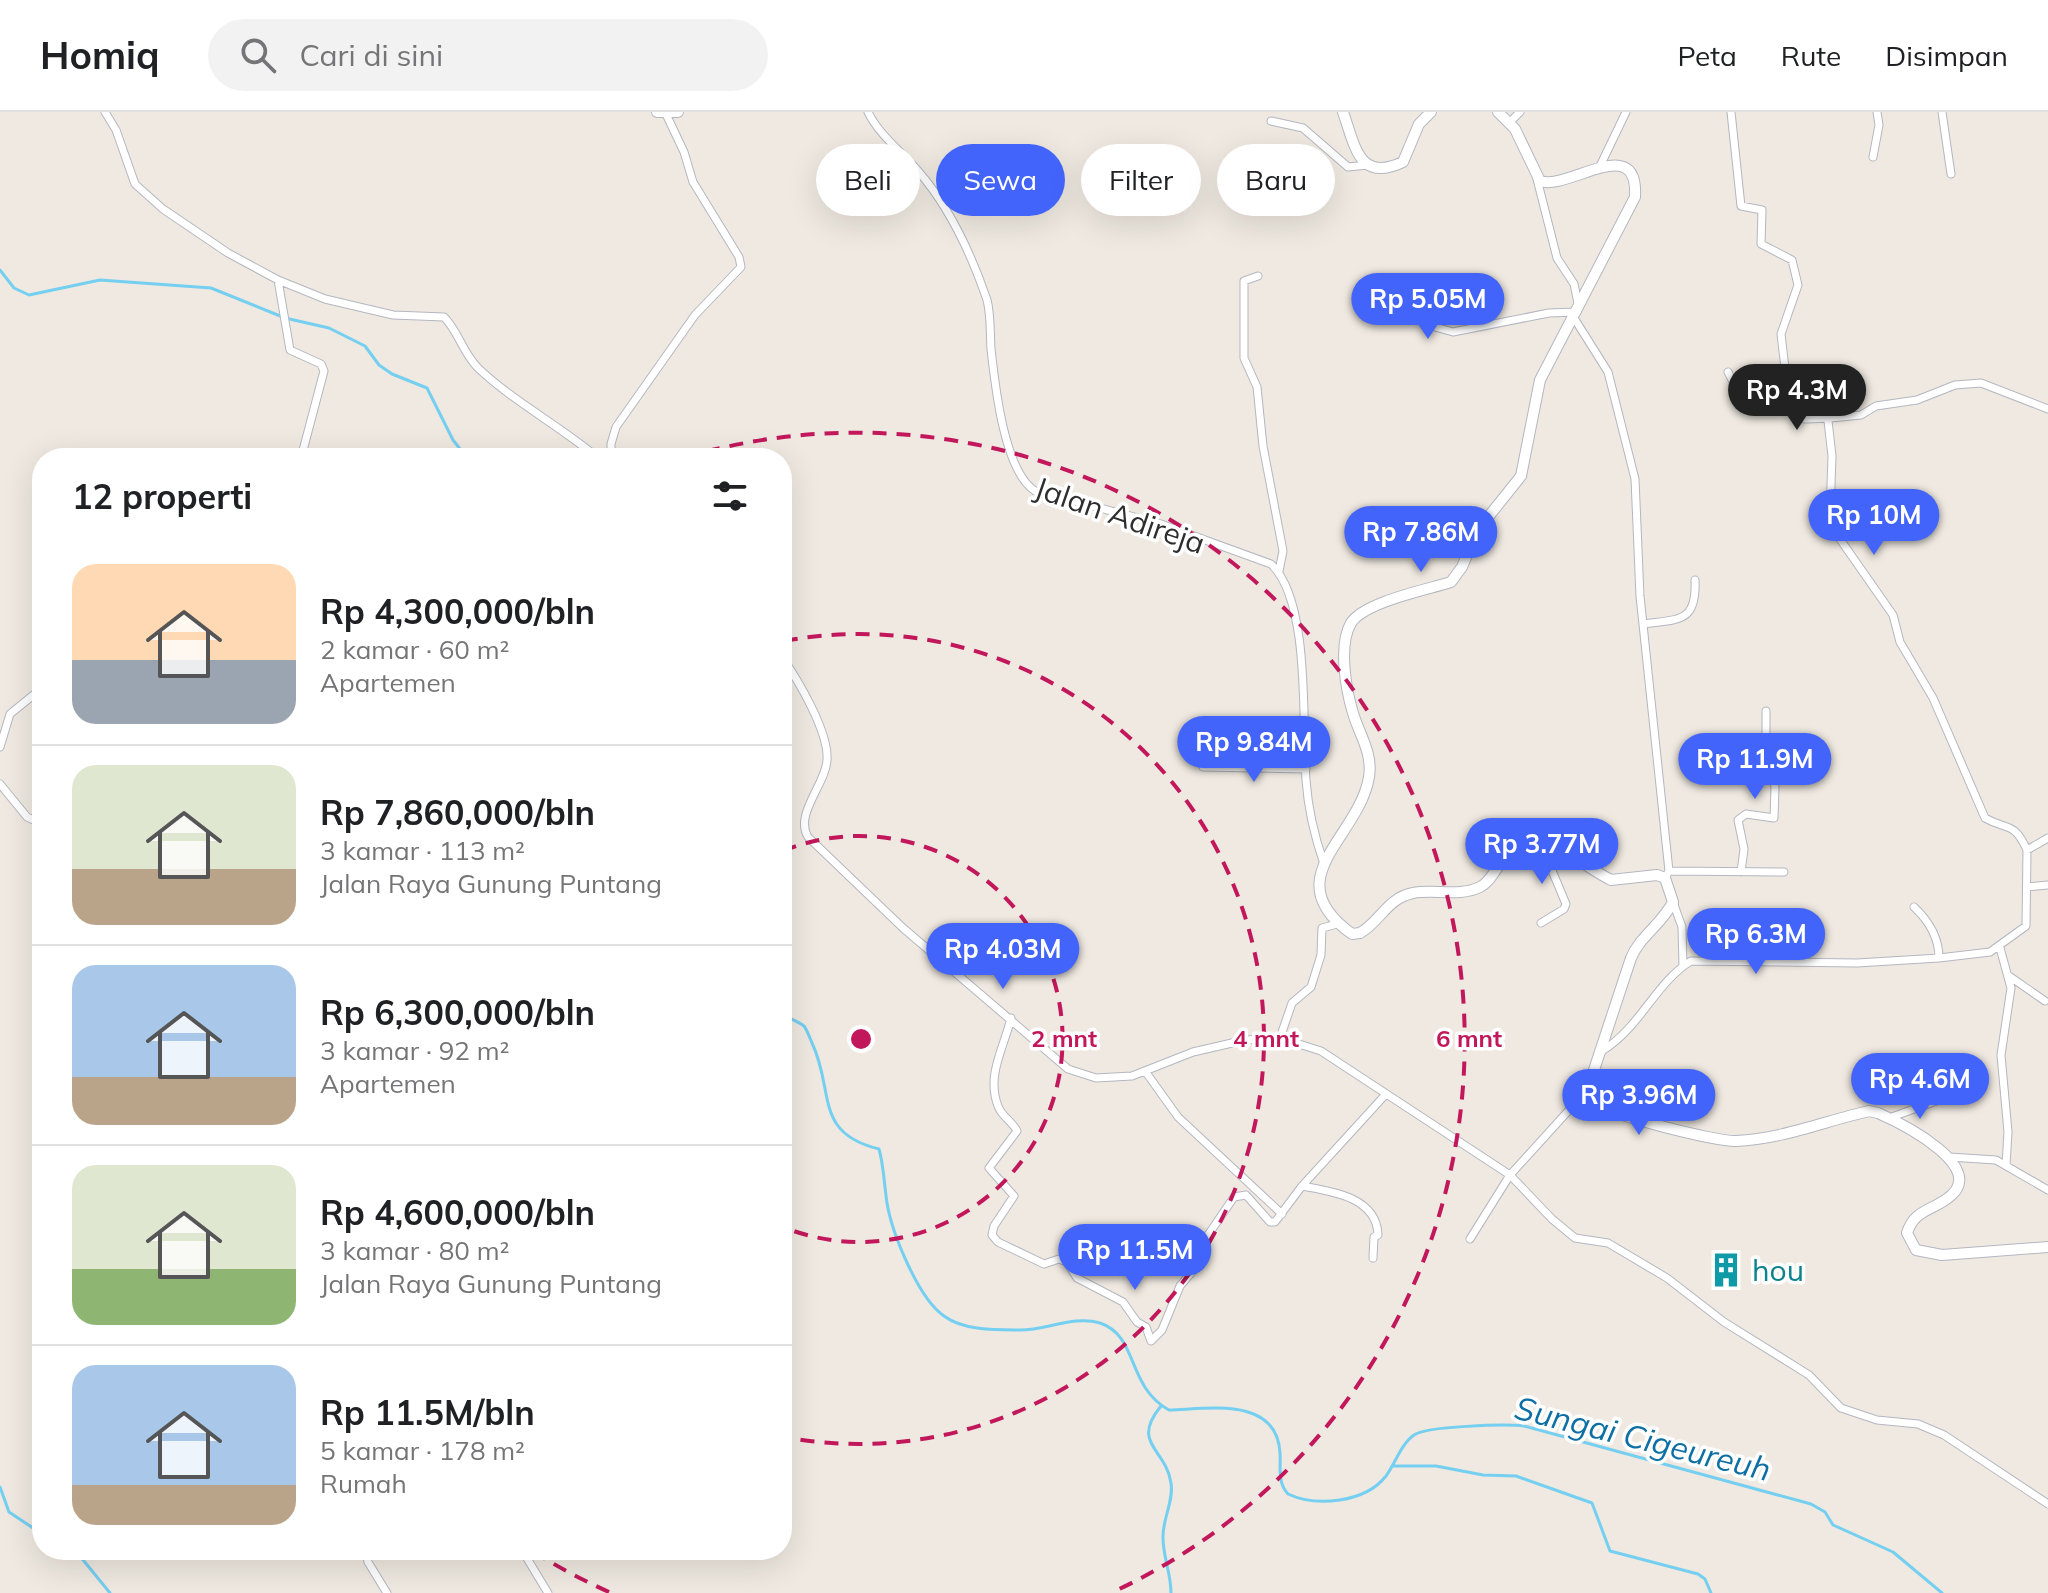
<!DOCTYPE html>
<html lang="id">
<meta charset="utf-8">
<style>
body{margin:0;font-family:Mulish,sans-serif;background:#f2f2f2;color:#202124;height:100vh;display:flex;flex-direction:column;font-size:30px;white-space:nowrap}
*{box-sizing:border-box;margin:0}
p{font-size:26px;color:#757577}
.icon{flex:none;width:44px;height:44px;fill:none;stroke:currentColor;stroke-width:2;stroke-linecap:round;stroke-linejoin:round}
.map{position:relative;flex:1;overflow:hidden}
.panel{position:absolute;left:32px;top:336px;width:760px;height:1112px;display:flex;flex-direction:column;background:#fff;border-radius:32px;box-shadow:0 8px 32px #0002}
.panel>*{flex:none}
.banner{position:absolute;left:816px;top:32px;width:760px;height:72px;display:flex;gap:16px}
.price{position:absolute;translate:-50% -68px;padding:0 18px;border-radius:28px;background:#4264fb;color:#fff;font-size:26px;line-height:52px;filter:drop-shadow(0 2px 4px #0008)}
.price::after{content:'';position:absolute;left:50%;top:48px;width:24px;height:18px;margin-left:-12px;background:inherit;clip-path:polygon(0 0,100% 0,50% 100%)}
.price.on{background:#222;color:#fff}
ul{padding:0;list-style:none}
li{display:flex;align-items:center;gap:24px;height:200px;padding:0 40px}
li+li{border-top:2px solid #e0e0e0}
li span{display:grid;place-items:center;flex:none;width:224px;height:160px;border-radius:24px;color:#555}
li>.icon{margin-inline-start:auto}
span .icon{width:96px;height:96px;fill:#fffc;stroke-width:1}
li b{font-size:34px}
h2{display:flex;justify-content:space-between;align-items:center;height:96px;padding:0 40px;font-size:34px}
.tag{padding:0 28px;border-radius:36px;background:#fff;box-shadow:0 8px 32px #0002;font-size:28px;line-height:72px}
.tag.on{background:#4264fb;color:#fff}
header{display:flex;align-items:center;gap:48px;box-sizing:border-box;height:112px;padding:0 40px;background:#fff;border-bottom:2px solid #e0e0e0}
header strong{font-size:38px}
nav{display:flex;gap:44px;margin-inline-start:auto;font-size:28px}
.search{width:560px;height:72px;background:#f2f2f2;display:flex;align-items:center;gap:20px;box-sizing:border-box;padding:0 28px;border-radius:44px;color:#757577;font-size:30px}
.map>svg:first-child{display:block}
</style>
<header>
<strong>Homiq</strong>
<div class="search"><svg class="icon" aria-label="search" viewBox="0 0 24 24"><circle cx="10" cy="10" r="6"/><path d="M15 15l6 6"/></svg>Cari di sini</div>
<nav><a>Peta</a><a>Rute</a><a>Disimpan</a></nav>
</header>
<div class="map">
<svg width="2048" height="1481" viewBox="0 0 2048 1481">
<rect width="100%" height="100%" fill="#efe9e1"/>
<g fill="none" stroke-linecap="round" stroke-linejoin="round">
<path stroke="#75cff0" stroke-width="3" d="M 0,158 L 14,176 L 29,183 L 100,168 L 211,176 L 285,206 L 329,216 L 365,234 L 379,253 L 392,262 L 427,276 L 453,328 L 467,346
M 782,902 C 788,906 798,909 804,914 C 807,918 810,926 812,931 C 835,979 813,1021 879,1037 C 884,1055 884,1072 887,1091 C 892,1121 918,1186 944,1204 C 964,1219 997,1218 1021,1218 C 1046,1218 1075,1203 1100,1211 C 1139,1224 1126,1274 1169,1298 C 1209,1297 1277,1284 1280,1341 C 1281,1356 1277,1370 1288,1382 C 1316,1395 1365,1391 1386,1364 C 1395,1352 1401,1332 1414,1323 C 1426,1314 1506,1312 1524,1314 L 1811,1392 L 1825,1400 L 1833,1413 L 1893,1440 L 1942,1481
M 1161,1294 C 1130,1332 1166,1336 1171,1371 C 1174,1389 1162,1408 1163,1426 C 1163,1445 1171,1461 1171,1481
M 1393,1354 L 1436,1354 L 1483,1363 L 1516,1364 L 1592,1391 L 1610,1439 L 1698,1462 L 1705,1467 L 1711,1481
M 0,1375 L 9,1400 L 42,1422
M 75,1438 L 110,1481"/>
<g stroke="#b4b7c1" stroke-width="9">
<path id="street" d="M 105,0 L 116,18 L 135,72 L 163,97 L 228,141 L 278,168 L 325,187 L 393,203 L 444,205 C 459,220 462,240 478,256 C 514,290 560,314 598,346
M 868,0 C 879,23 902,40 919,60 C 949,95 972,144 987,188 C 991,203 990,221 991,237 C 995,273 1004,359 1035,379 L 1161,412 L 1271,452 C 1311,489 1302,615 1306,668 C 1308,696 1315,726 1324,752
M 1942,0 L 1951,62
M 1271,9 L 1303,16 L 1348,55 L 1368,53
M 1510,10 L 1520,0
M 1873,45 L 1879,13 L 1877,0
M 1601,52 L 1626,0
M 1537,67 L 1557,146 L 1574,172 L 1579,196
M 1258,164 L 1244,169 L 1244,246 L 1257,275 L 1263,334 L 1283,439 L 1279,459
M 278,168 L 290,238 L 321,252 L 324,259 L 301,346
M 1401,196 L 1419,203 L 1428,213 L 1453,220 L 1549,201 L 1577,200
M 1574,206 L 1608,260 L 1635,367 L 1640,484 L 1669,759 L 1665,766
M 1728,260 L 1737,278 L 1755,281 L 1762,288 L 1788,282 L 1781,222 L 1798,173 L 1792,148 L 1761,132 L 1762,98 L 1741,94 L 1731,0
M 1788,282 L 1805,307 L 1830,306
M 611,346 L 611,332 L 616,315 L 695,203 L 741,155 L 739,145 L 693,70 L 684,40 L 666,2
M 1643,512 C 1679,507 1697,511 1695,468
M 782,545 C 798,568 829,620 827,648 C 826,672 794,702 808,725 L 903,816 L 1068,957 L 1096,966 L 1132,964 L 1193,940 L 1245,928 L 1280,926 L 1321,939 L 1510,1063 L 1552,1107 L 1575,1126 L 1608,1131 L 1667,1166 L 1724,1210 L 1809,1263 L 1841,1296 L 1877,1308 L 1918,1312 L 1944,1323 L 2048,1392
M 0,635 L 10,602 L 42,576
M 1203,655 L 1306,657
M 0,672 L 27,705 L 42,712
M 2027,738 L 2048,726
M 1669,759 L 1784,760
M 1741,760 L 1744,737 L 1738,708 L 1746,702 L 1774,706 L 1775,675 L 1766,631 L 1766,599
M 2027,775 L 2048,773
M 1673,790 L 1682,815 L 1683,854
M 1914,795 C 1929,809 1939,825 1939,846
M 1541,811 L 1564,797 L 1566,792 L 1543,737
M 2000,836 L 2011,876 L 2001,943 L 2008,1020 L 2006,1053
M 2009,864 L 2045,889
M 1011,906 C 1004,936 986,963 998,994 C 1001,1004 1013,1010 1017,1019 L 989,1056 L 1014,1084 L 994,1114 L 992,1123 L 998,1130 L 1044,1152 L 1059,1147 L 1067,1150 L 1077,1166 L 1123,1190 L 1137,1210 L 1146,1215 L 1151,1229 L 1162,1218 L 1180,1174 L 1198,1153 L 1204,1129 L 1234,1085 L 1246,1083 L 1270,1110 L 1275,1110 L 1302,1074 L 1386,982
M 1280,926 L 1292,891 L 1311,875 L 1321,843 L 1322,816 L 1337,812
M 1602,939 C 1641,915 1655,871 1691,849 L 1857,851 L 1939,846 L 1990,840 L 2026,814 L 2027,738 C 2014,709 2008,719 1985,706 L 1933,586 L 1900,530 L 1893,503 L 1835,420 L 1830,403 L 1832,344 L 1828,309 L 1830,306 L 1861,303 L 1876,294 L 1917,288 L 1955,273 L 1981,271 L 2048,297
M 1145,959 L 1178,1005 L 1282,1102
M 1889,1006 L 1939,988
M 1949,1045 L 1996,1048 L 2048,1078
M 1302,1074 C 1331,1079 1377,1085 1378,1123 L 1374,1125 L 1373,1146
M 1470,1127 L 1510,1063 L 1589,976
M 365,1438 L 368,1450 L 387,1481
M 522,1438 L 548,1481"/>
</g>
<g stroke="#b4b7c1" stroke-width="12">
<path id="secondary" d="M 657,0 L 678,0
M 1343,0 C 1355,34 1359,71 1403,50 L 1419,12 L 1431,0
M 1498,0 L 1515,17 L 1540,69 C 1568,79 1639,19 1635,85 L 1540,268 L 1521,364 L 1477,419 L 1462,455 L 1451,470 C 1426,478 1364,490 1351,511 C 1338,533 1346,578 1353,601 C 1359,622 1373,641 1369,665 C 1359,726 1274,766 1352,822 L 1360,821 C 1380,810 1387,786 1413,781 C 1434,777 1460,785 1480,775 C 1492,769 1495,755 1505,747 C 1549,716 1577,751 1611,768 L 1657,763 L 1665,766 L 1673,790 C 1662,812 1640,824 1631,846 L 1591,967 C 1589,975 1589,983 1595,990 C 1604,1002 1718,1030 1736,1029 C 1782,1027 1825,1009 1869,999 L 1878,1001 C 1903,1012 1990,1056 1948,1086 C 1931,1099 1914,1098 1907,1121 L 1916,1138 L 1942,1143 L 2048,1135"/>
</g>
<use href="#street" stroke="#fff" stroke-width="7"/>
<use href="#secondary" stroke="#fff" stroke-width="10"/>
</g>
<g fill="none" stroke="#c2185b" stroke-width="4" stroke-dasharray="14 10">
<path d="M783 739A203 203 0 1 1 783 1115"/>
<path d="M784 529A405 405 0 1 1 784 1325"/>
<path d="M609 1480A608 608 0 0 1 534 1440M683 346A608 608 0 0 1 1113 1480"/>
</g>
<defs>
<g id="building-bare" transform="scale(2.76)"><path d="M-4-6H4V6H1V3H-1V6H-4ZM-2.5-4.3h1.7v1.8h-1.7ZM.8-4.3h1.7v1.8H.8ZM-2.5-1h1.7V.8h-1.7ZM.8-1h1.7V.8H.8Z" fill="#0f9aa8" stroke="#fff" stroke-width="2.5" paint-order="stroke"/></g>
</defs>
<g fill-rule="evenodd">
<use href="#building-bare" x="1726" y="1158"/>
</g>
<g text-anchor="middle" dominant-baseline="central" stroke-width="7" stroke-linejoin="round" paint-order="stroke">
<g font-size="30" fill="#2e2e2e" stroke="#fff">
<text transform="translate(1120 403) rotate(19)">Jalan Adireja</text>
</g>
<g font-size="30" fill="#0d838f" stroke="#fff" text-anchor="start">
<text x="1752" y="1158">hou</text>
</g>
<g font-size="32" font-style="italic" fill="#0d6fa3" stroke="#fff">
<text transform="translate(1643 1326) rotate(14)">Sungai Cigeureuh</text>
</g>
</g>
<circle cx="861" cy="927" r="12" fill="#c2185b" stroke="#fff" stroke-width="4"/>
<g font-size="24" text-anchor="middle" font-weight="bold" fill="#c2185b" stroke="#fff" stroke-width="7" stroke-linejoin="round" paint-order="stroke">
<text x="1064" y="935">2 mnt</text>
<text x="1266" y="935">4 mnt</text>
<text x="1469" y="935">6 mnt</text>
</g>
</svg>
<b class="price" style="left:1428px;top:229px">Rp 5.05M</b>
<b class="price on" style="left:1797px;top:320px">Rp 4.3M</b>
<b class="price" style="left:1874px;top:445px">Rp 10M</b>
<b class="price" style="left:1421px;top:462px">Rp 7.86M</b>
<b class="price" style="left:1254px;top:672px">Rp 9.84M</b>
<b class="price" style="left:1755px;top:689px">Rp 11.9M</b>
<b class="price" style="left:1542px;top:774px">Rp 3.77M</b>
<b class="price" style="left:1756px;top:864px">Rp 6.3M</b>
<b class="price" style="left:1003px;top:879px">Rp 4.03M</b>
<b class="price" style="left:1920px;top:1009px">Rp 4.6M</b>
<b class="price" style="left:1639px;top:1025px">Rp 3.96M</b>
<b class="price" style="left:1135px;top:1180px">Rp 11.5M</b>
<div class="banner">
<a class="tag">Beli</a>
<a class="tag on">Sewa</a>
<a class="tag">Filter</a>
<a class="tag">Baru</a>
</div>
<section class="panel">
<h2>12 properti<svg class="icon" aria-label="filters" viewBox="0 0 24 24"><path d="M4 7h16M4 17h16"/><circle cx="9" cy="7" r="2"/><circle cx="15" cy="17" r="2"/></svg></h2>
<ul>
<li><span style="background:linear-gradient(#ffd9b3 60%,#9aa5b1 0)"><svg class="icon" aria-label="home" viewBox="0 0 24 24"><path d="M3 11l9-7 9 7M6 9v11h12V9"/></svg></span><div><b>Rp 4,300,000/bln</b><p>2 kamar · 60 m²</p><p>Apartemen</p></div></li>
<li><span style="background:linear-gradient(#dfe7d0 65%,#b9a48a 0)"><svg class="icon" aria-label="home" viewBox="0 0 24 24"><path d="M3 11l9-7 9 7M6 9v11h12V9"/></svg></span><div><b>Rp 7,860,000/bln</b><p>3 kamar · 113 m²</p><p>Jalan Raya Gunung Puntang</p></div></li>
<li><span style="background:linear-gradient(#a9c7e8 70%,#b9a48a 0)"><svg class="icon" aria-label="home" viewBox="0 0 24 24"><path d="M3 11l9-7 9 7M6 9v11h12V9"/></svg></span><div><b>Rp 6,300,000/bln</b><p>3 kamar · 92 m²</p><p>Apartemen</p></div></li>
<li><span style="background:linear-gradient(#dfe7d0 65%,#8fb573 0)"><svg class="icon" aria-label="home" viewBox="0 0 24 24"><path d="M3 11l9-7 9 7M6 9v11h12V9"/></svg></span><div><b>Rp 4,600,000/bln</b><p>3 kamar · 80 m²</p><p>Jalan Raya Gunung Puntang</p></div></li>
<li><span style="background:linear-gradient(#a9c7e8 75%,#b9a48a 0)"><svg class="icon" aria-label="home" viewBox="0 0 24 24"><path d="M3 11l9-7 9 7M6 9v11h12V9"/></svg></span><div><b>Rp 11.5M/bln</b><p>5 kamar · 178 m²</p><p>Rumah</p></div></li>
</ul>
</section>
</div>
